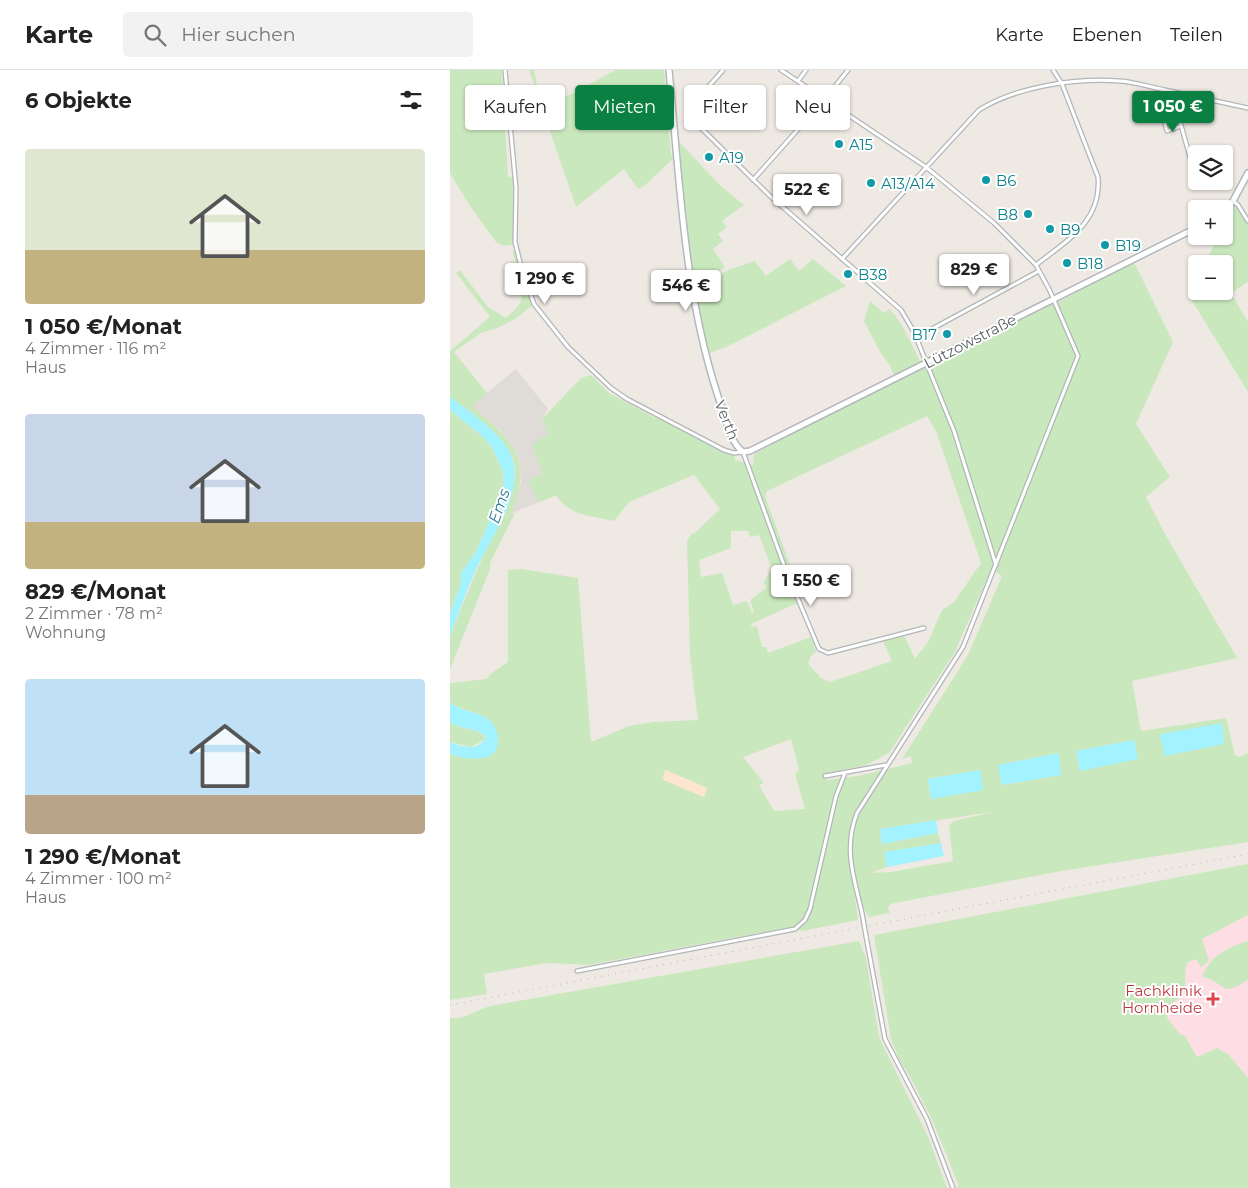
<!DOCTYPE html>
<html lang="de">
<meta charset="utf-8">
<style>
body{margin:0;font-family:Montserrat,sans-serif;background:#f2f2f2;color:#222;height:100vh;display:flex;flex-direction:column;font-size:19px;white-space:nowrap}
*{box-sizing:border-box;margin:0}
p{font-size:16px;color:#767676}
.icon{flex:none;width:28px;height:28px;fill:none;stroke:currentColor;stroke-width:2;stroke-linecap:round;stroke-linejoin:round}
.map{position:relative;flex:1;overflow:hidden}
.details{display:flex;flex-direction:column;background:#fff;width:450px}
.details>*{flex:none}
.top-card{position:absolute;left:15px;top:15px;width:475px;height:45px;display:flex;gap:10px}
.fabs{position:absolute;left:738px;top:75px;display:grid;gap:10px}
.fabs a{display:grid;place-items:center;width:45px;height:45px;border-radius:5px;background:#fff;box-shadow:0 1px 4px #0004;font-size:25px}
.price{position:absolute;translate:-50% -42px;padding:0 11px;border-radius:5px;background:#fff;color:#222;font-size:16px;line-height:32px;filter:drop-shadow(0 1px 2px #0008)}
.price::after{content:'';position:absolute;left:50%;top:30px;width:15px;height:11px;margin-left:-8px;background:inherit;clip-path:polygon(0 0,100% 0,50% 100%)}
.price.selected{background:#0b8043;color:#fff}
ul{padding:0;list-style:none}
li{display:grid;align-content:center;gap:10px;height:265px;padding:0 25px}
li span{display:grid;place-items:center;height:155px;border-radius:5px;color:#555}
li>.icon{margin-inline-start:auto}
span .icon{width:90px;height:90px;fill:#fffc;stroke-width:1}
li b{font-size:21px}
h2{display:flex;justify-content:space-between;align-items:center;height:60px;padding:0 25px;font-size:21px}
.chip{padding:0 18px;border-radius:5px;background:#fff;box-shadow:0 1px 4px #0004;font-size:18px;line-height:45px}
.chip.selected{background:#0b8043;color:#fff}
header{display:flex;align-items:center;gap:30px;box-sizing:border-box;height:70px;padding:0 25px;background:#fff;border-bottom:1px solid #e0e0e0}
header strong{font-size:24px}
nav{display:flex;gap:28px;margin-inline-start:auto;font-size:18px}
.search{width:350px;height:45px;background:#f2f2f2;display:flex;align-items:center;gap:12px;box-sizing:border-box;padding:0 18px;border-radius:5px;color:#767676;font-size:19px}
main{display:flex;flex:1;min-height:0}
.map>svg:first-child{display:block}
</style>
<header>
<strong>Karte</strong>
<div class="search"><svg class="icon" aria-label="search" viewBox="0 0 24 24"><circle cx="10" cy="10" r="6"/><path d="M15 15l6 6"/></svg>Hier suchen</div>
<nav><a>Karte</a><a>Ebenen</a><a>Teilen</a></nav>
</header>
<main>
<section class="details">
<h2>6 Objekte<svg class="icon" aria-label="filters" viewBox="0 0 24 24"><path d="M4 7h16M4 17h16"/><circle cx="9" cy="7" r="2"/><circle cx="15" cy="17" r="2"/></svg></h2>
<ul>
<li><span style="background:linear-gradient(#dfe7d0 65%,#c2b280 0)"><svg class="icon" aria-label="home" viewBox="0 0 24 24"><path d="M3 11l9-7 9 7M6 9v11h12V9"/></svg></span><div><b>1 050 €/Monat</b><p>4 Zimmer · 116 m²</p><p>Haus</p></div></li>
<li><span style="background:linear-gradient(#c9d6e8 70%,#c2b280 0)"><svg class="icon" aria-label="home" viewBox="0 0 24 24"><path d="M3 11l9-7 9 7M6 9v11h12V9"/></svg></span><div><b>829 €/Monat</b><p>2 Zimmer · 78 m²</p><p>Wohnung</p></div></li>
<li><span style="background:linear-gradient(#bfe0f5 75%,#b9a48a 0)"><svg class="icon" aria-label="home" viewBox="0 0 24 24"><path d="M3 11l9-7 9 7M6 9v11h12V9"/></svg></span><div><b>1 290 €/Monat</b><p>4 Zimmer · 100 m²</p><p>Haus</p></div></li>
</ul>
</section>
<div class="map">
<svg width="798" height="1118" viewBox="0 0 798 1118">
<rect width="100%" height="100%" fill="#efe9e3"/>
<path fill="#dfdbd7" d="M 66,299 L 98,339 L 92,349 L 110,386 L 111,428 L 109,430 L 106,425 L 60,444 L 71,413 L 70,394 L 67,385 L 63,376 L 50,360 L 21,336 Z"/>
<path fill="#fddee4" d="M 798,845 L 798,1008 L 778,984 L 747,987 L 735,966 L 730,964 L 717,948 L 720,934 L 736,912 L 735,898 L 738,892 L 746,889 L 751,869 Z"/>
<path fill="#cae8bd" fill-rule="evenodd" d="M 0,0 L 52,0 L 58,108 L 63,106 L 63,174 C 57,177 51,176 46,172 L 20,136 L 0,103 Z
M 79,0 L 84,0 L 87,16 L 97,37 L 166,0 L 214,0 L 221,86 L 225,87 L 194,116 L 188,119 L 174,99 L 126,137 Z
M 229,72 L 272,117 L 294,135 L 272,151 L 277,157 L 268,164 L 273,171 L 263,179 L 275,197 L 251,212 L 243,213 Z
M 784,135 L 798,152 L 798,212 L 781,223 L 798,252 L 798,322 L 741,229 L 746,216 L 746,221 L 774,221 L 774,194 L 755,194 L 768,166 L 774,166 L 774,155 Z
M 62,181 L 67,183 L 84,234 L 65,249 L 47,258 L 31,263 L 4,282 L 37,323 L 22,336 C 63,371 84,388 61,444 L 65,443 L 40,493 L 40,499 L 0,599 L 0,565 L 65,409 C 65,404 65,398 64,393 C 58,368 20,342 0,327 L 0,281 L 40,247 L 6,203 L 10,200 L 38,237 L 56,248 C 62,242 70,237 71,229 C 75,215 66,195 62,181 Z
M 340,189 L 349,201 L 363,189 L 396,216 L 276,277 L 257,284 L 245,225 L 246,220 L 278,200 L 305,191 L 316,206 Z
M 684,192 L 723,272 L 686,354 L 720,407 L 696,427 L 715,464 L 787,588 L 682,611 L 691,661 L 776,648 L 785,685 L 790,687 L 798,683 L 798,772 L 611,801 L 440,834 L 438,839 L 440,843 L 419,847 L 404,820 L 408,850 L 352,861 L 341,857 L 139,895 L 97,893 L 34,904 L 37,924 L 0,930 L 0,683 L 8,687 L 38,687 L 46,679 L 41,651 L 30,644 L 15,640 L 0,633 L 0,613 L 37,609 L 40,604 L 58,592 L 58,500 L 72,499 L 128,508 L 141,672 L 179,656 L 204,652 L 248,650 L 240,586 L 237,471 L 241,464 L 245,463 L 270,439 L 244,405 L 179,432 L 164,451 C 143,446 117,446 107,425 L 89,432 L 78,411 L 93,403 L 82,375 L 98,364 L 92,349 L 131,308 L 141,305 L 159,323 L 207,349 L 209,345 L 274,380 L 284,383 L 285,390 L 303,395 L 304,384 L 446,310 L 440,296 L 430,282 L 414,251 L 420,231 L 434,243 L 440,239 C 454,256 460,271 470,291 L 474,286 L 480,286 L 609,222 L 610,231 ZM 477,346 L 486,361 L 531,493 L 504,532 L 492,540 L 478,572 L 465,589 L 454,565 L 433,571 L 442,591 L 380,612 L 371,608 L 358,594 L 361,586 L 366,582 L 361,567 L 318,583 L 316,577 L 312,577 L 307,556 L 302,557 L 301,554 L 347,533 L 345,527 L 351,525 L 315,426 L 317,421 ZM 281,461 L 298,461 L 300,467 L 309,465 L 322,498 L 314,512 L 316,518 L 300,530 L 304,542 L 302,543 L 297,531 L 283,535 L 272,503 L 251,507 L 249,490 L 281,478 ZM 541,499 L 552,506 L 518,585 L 452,689 L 461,686 L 462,693 L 408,706 L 377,710 L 373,707 L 375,704 L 416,695 L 439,683 L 505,582 ZM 341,669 L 349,700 L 345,704 L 355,739 L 324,741 L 309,715 L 314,713 L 293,687 ZM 684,670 L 630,701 L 626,681 ZM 608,683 L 611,705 L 552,715 L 549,695 ZM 216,700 L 257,718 L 254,727 L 214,710 ZM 529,700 L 532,720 L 481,728 L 478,709 ZM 542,742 L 504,751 L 499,755 L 503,791 L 441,802 L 421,803 L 437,797 L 435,782 L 491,773 L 488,763 L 432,774 L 430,759 Z
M 0,340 L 30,364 L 42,377 L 53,401 L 54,413 L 50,427 L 26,482 L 11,503 L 11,513 L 0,544 Z
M 0,652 C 11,660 31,658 36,669 L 21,677 L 0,672 Z
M 798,794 L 798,845 L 752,869 L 759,891 L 751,897 L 746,889 L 738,892 C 733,902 736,914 735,925 L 720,934 L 717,948 L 730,964 L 735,966 L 747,987 L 767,978 L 778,984 L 798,1008 L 798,1118 L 505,1118 L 509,1116 L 483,1052 L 463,1012 L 449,989 L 441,969 L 424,865 Z
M 409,871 L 416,888 L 429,967 L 479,1069 L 497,1118 L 0,1118 L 0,948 L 10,948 L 40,936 Z
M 798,871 L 798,910 C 768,929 778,912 752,907 C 760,885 777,878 798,871 Z"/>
<path fill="#fde5d0" d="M 215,700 L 257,718 L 254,727 L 214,710 L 213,707 Z"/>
<path fill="#a3f2ff" d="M 0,327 C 18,340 49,362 59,381 C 78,418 44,462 28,495 C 18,517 9,542 0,565 L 0,544 L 11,513 L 11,503 L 26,482 L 50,427 L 54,413 L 53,401 L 42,377 L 30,364 L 0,340 Z
M 0,633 C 5,635 9,638 14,640 C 23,643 31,643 39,650 C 49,657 53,681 38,687 C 29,690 8,689 0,683 L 0,672 C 12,677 29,682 36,667 C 27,657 11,660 0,652 Z
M 772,653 L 774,674 L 715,686 L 710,665 L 711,664 Z
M 684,670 L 688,689 L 630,701 L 626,681 Z
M 609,683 L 611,705 L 552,715 L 548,695 Z
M 529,700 L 531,702 L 533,720 L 481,729 L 478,709 Z
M 486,750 L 488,763 L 432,774 L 430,759 Z
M 491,773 L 494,786 L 437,797 L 434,782 Z"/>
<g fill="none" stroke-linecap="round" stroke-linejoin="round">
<g stroke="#b1b6b9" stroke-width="5.5">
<path id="street" d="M 55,0 L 66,118 L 65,172 L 73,204 L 84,234 L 118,277 L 161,318 L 177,329 L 274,380 L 284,383 L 293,382 L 335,498 L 369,579 L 378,583 L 474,558
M 273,0 C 262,14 238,33 245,52 L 320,126 L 451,240 L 467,267 L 468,272 L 504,361 L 546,495
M 331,0 L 476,97 L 544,153 L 586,195 L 600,221 L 628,286 L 513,577 L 407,743 C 393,779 404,807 412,843
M 348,11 L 356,0
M 731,37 L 729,48 L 740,87
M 730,41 L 713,47 L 717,61 L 731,56
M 720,45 L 724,59
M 303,110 L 375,29 L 398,0
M 783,131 L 788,135 L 798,151
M 392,189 L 529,40 C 567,16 626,8 670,11 C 685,12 700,17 715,20 C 743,26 770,32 798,38
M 586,195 C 616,171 652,152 648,107 L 612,14 L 603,0
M 467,267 L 589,201
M 375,706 L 436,695
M 416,866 L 435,969 L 477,1049 L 503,1118
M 127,901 L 345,859 L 355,850 L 360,839 L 386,726 L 395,703"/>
</g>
<g stroke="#b2b9bc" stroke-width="8">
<path id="secondary" d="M 219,0 C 230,114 234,232 273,341 C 277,354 281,373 293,382 L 300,381 L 746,158
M 774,141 L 783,131 L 798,103"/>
</g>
<use href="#street" stroke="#fff" stroke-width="3"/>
<use href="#secondary" stroke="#fff" stroke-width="5"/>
<path stroke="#b2b3b4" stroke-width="1" stroke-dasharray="1 6" stroke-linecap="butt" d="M 0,935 L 798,784"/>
<g stroke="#b1b6b9" stroke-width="5.5" stroke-linecap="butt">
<path id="street-bridge" d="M 412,843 L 416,866"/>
</g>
<use href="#street-bridge" stroke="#fff" stroke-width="3"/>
</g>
<g fill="#0f9aa8" stroke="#fff" stroke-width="2">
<circle cx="389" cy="74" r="5"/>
<circle cx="259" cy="87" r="5"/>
<circle cx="536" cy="110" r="5"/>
<circle cx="421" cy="113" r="5"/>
<circle cx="578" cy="144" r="5"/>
<circle cx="600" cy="159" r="5"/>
<circle cx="655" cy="175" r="5"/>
<circle cx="617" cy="193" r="5"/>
<circle cx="398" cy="204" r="5"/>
<circle cx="497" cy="264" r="5"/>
</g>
<path fill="#e0444e" stroke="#fff" stroke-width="2" d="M760.5 921.5h5v5h5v5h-5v5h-5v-5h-5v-5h5z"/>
<g text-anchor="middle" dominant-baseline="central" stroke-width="4" stroke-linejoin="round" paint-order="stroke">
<g font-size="15" fill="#0d838f" stroke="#fff" text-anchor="start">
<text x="399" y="74">A15</text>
<text x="269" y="87">A19</text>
<text x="546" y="110">B6</text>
<text x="431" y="113">A13/A14</text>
<text x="568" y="144" text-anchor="end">B8</text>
<text x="610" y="159">B9</text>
<text x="665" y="175">B19</text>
<text x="627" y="193">B18</text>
<text x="408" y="204">B38</text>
<text x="487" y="264" text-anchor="end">B17</text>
</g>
<g font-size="15" fill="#5b6265" stroke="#fff">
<text transform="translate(520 271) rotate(-27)">Lützowstraße</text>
<text transform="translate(277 350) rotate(68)">Verth</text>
</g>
<g font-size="15" fill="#be3a42" stroke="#fff" text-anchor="end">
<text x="752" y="920">Fachklinik<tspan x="752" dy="17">Hornheide</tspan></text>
</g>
<g font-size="16" font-style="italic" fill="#307d93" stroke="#fff">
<text transform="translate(49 436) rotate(-71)">Ems</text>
</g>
</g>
</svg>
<div class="fabs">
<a><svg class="icon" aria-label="layers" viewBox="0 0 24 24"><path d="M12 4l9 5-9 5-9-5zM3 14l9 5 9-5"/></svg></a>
<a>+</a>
<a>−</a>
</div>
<b class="price selected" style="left:723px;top:63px">1 050 €</b>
<b class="price" style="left:357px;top:146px">522 €</b>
<b class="price" style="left:524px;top:226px">829 €</b>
<b class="price" style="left:95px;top:235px">1 290 €</b>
<b class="price" style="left:236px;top:242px">546 €</b>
<b class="price" style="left:361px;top:537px">1 550 €</b>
<div class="top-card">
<a class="chip">Kaufen</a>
<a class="chip selected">Mieten</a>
<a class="chip">Filter</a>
<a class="chip">Neu</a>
</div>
</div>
</main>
